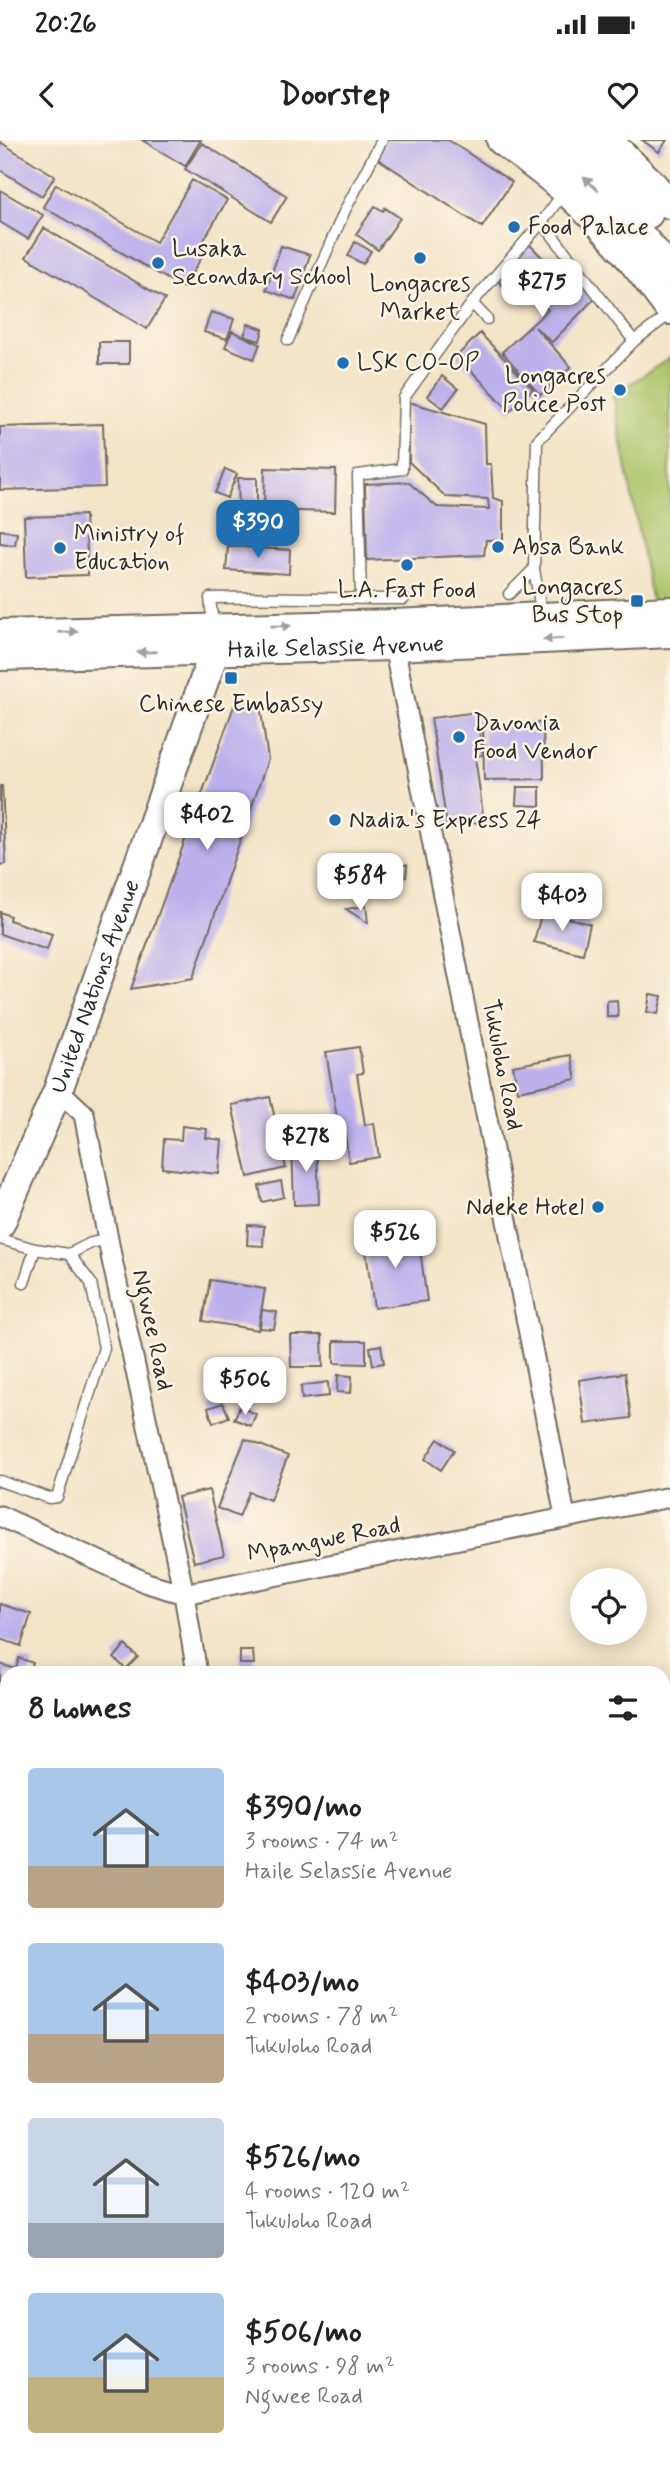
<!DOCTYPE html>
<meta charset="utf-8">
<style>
body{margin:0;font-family:Mynerve,sans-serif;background:#f2f2f2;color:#222;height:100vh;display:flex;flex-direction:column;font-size:26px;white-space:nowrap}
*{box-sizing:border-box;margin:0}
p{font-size:23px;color:#767676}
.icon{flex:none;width:38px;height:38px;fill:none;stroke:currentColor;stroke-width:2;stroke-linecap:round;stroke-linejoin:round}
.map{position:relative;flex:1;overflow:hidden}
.drawer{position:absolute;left:0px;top:1526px;width:670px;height:800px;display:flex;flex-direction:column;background:#fff;border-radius:21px 21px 0 0;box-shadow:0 4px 18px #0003}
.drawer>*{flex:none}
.buttons{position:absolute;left:570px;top:1428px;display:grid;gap:14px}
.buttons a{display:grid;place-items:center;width:77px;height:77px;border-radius:50%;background:#fff;box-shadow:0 4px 18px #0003;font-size:35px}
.price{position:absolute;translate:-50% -60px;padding:0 16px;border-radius:14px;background:#fff;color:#222;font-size:23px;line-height:46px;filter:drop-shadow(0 2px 4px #0008)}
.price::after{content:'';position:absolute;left:50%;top:42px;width:21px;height:16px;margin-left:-10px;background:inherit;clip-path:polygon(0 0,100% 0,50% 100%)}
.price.selected{background:#1f6fb2;color:#fff}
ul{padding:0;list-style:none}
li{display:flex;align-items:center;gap:21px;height:175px;padding:0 28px}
li span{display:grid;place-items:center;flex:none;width:196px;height:140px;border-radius:7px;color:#555}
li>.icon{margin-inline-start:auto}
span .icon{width:84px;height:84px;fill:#fffc;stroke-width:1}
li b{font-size:30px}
h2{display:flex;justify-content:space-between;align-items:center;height:84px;padding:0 28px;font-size:30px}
.status{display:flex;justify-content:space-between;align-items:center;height:49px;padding:0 35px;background:#fff;direction:ltr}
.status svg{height:19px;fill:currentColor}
header{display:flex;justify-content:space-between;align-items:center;height:91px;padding:0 28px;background:#fff;font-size:32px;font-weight:800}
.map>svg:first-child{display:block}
</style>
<div class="status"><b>20:26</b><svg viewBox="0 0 49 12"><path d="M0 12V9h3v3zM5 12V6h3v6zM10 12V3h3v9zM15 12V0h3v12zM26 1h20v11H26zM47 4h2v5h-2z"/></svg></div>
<header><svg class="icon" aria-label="back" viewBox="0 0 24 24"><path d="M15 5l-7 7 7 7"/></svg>Doorstep<svg class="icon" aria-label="heart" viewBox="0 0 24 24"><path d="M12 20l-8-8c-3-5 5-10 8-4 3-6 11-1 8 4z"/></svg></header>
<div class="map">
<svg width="670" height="2325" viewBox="0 0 670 2325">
<rect width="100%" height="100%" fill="#fcf5e5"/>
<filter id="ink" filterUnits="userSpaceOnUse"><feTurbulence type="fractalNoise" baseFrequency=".0143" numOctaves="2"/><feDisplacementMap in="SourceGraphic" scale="14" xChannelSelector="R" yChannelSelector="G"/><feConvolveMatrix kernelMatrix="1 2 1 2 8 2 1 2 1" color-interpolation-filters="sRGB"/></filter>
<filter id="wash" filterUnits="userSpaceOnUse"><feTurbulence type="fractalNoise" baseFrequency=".00686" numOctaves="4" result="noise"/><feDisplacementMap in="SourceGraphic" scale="28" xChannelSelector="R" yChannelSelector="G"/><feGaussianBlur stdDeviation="1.57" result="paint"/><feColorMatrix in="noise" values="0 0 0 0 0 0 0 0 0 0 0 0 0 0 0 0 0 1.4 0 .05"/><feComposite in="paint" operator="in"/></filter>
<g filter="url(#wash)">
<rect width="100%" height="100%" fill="#f3e4c7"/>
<path fill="#acc469" stroke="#6c784a" stroke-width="2" d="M 670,218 L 670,463 L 652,464 L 613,255 Z"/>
<g id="blocks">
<path fill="#bcb1ec" d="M 142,0 L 201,0 L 185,26 Z
M 386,0 L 448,0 L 512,42 L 482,87 L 375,17 Z
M 642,0 L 667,0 L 659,12 Z
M 0,2 L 55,36 L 42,56 L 0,30 Z
M 202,3 L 287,56 L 271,82 L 185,29 Z
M 192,40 L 227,60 L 197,112 L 203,115 L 183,148 L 43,67 L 56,44 L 156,102 Z
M 0,50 L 43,75 L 28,99 L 0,82 Z
M 375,66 L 383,71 L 385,68 L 400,78 L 378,110 L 356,94 Z
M 44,88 L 165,159 L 147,189 L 26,117 Z
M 355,102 L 371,111 L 363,124 L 348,116 Z
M 529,104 L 547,122 L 541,129 L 567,154 L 580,141 L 596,157 L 552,202 L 535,187 L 571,227 L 540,255 L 502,212 L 548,170 L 522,145 L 512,155 L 495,138 Z
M 281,106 L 310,115 L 295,160 L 266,150 Z
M 211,172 L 234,179 L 227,199 L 204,192 Z
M 248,184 L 263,189 L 260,201 L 244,196 Z
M 232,191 L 260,204 L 254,219 L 225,207 Z
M 480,193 L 533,249 L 510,271 L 457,216 Z
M 99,202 L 129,202 L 129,224 L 99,224 Z
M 442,236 L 458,249 L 443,268 L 427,256 Z
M 409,262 L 485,284 L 486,324 L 491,324 L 493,358 L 503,361 L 503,400 L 486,400 L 484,415 L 367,420 L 365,344 L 408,342 L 437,367 L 489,369 L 488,359 L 446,357 L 409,322 Z
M 103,284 L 105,347 L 0,350 L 0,287 Z
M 265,328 L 336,330 L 335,372 L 264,370 Z
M 225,329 L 237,334 L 227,358 L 215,353 Z
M 238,338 L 257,338 L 257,372 L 239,372 Z
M 85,375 L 88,435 L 26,437 L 24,377 Z
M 0,390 L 17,393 L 15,405 L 0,403 Z
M 228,406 L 290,410 L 289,434 L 226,430 Z
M 238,555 L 260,565 L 268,619 L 193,838 L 131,849 Z
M 477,572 L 483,615 L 475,616 L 484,682 L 447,687 L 431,578 Z
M 543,583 L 544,639 L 484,640 L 483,584 Z
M 0,646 L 2,646 L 6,724 L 0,725 Z
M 517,647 L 540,647 L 540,666 L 516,665 Z
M 389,725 L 407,725 L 406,737 L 388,736 Z
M 366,766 L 368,783 L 346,769 Z
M 542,771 L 590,784 L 583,814 L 534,802 Z
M 0,772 L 10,776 L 9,780 L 52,794 L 47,810 L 0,794 Z
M 650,854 L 662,856 L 658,874 L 647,872 Z
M 617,860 L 618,877 L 607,877 L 607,861 Z
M 359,907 L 363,933 L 357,934 L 365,985 L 374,983 L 379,1017 L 349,1022 L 344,989 L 339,990 L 326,912 Z
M 571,915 L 576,939 L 518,951 L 513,926 Z
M 270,957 L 286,1028 L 248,1037 L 232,965 Z
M 182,986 L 207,989 L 206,998 L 222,1000 L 219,1034 L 162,1028 L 164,999 L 181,1000 Z
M 317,1002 L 319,1064 L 294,1065 L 292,1003 Z
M 281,1041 L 284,1057 L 262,1062 L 259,1046 Z
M 248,1085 L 264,1086 L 263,1106 L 247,1105 Z
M 409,1092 L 411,1104 L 419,1103 L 427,1161 L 374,1168 L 364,1097 Z
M 210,1140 L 265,1149 L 258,1190 L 203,1181 Z
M 262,1170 L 277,1172 L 274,1189 L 260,1188 Z
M 290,1195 L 322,1195 L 323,1227 L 291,1227 Z
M 334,1201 L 366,1201 L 366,1224 L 334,1223 Z
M 381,1205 L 384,1223 L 373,1225 L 370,1207 Z
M 625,1233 L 631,1278 L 585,1284 L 579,1240 Z
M 338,1235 L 352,1236 L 351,1253 L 337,1252 Z
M 328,1242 L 329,1256 L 302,1259 L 301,1246 Z
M 223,1263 L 229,1277 L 213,1283 L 208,1268 Z
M 240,1267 L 256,1274 L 251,1286 L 234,1279 Z
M 245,1299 L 288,1316 L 270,1360 L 249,1352 L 239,1377 L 217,1368 Z
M 438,1299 L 454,1310 L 441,1330 L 425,1319 Z
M 209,1350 L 224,1415 L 194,1422 L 178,1357 Z
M 0,1464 L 31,1474 L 21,1506 L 0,1499 Z
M 125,1505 L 138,1517 L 126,1529 L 114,1518 Z
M 240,1511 L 253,1511 L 254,1524 L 240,1524 Z
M 19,1518 L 33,1523 L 29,1533 L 7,1533 L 7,1560 L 0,1557 L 0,1524 L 16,1529 Z
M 0,1672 L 7,1675 L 7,1710 L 3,1724 L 0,1723 Z
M 453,2319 L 497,2319 L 493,2325 L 449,2325 Z"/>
</g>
</g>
<g filter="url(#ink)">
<use href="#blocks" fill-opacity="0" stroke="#716c62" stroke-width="2"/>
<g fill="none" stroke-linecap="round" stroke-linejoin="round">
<g stroke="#716c62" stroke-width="13">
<path id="service" d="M 564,52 L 542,82 L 634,201
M 487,179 L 472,163 L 542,82
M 288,200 L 345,70 L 382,0
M 509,454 L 534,429
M 361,459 L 358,335 L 402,329 L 404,258 L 472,163
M 542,476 L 534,429 L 537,301 L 634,201 L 670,174
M 213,487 L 210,458 C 275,456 340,459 404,459
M 0,1099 L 35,1109 L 69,1114 L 91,1143 L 104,1208 L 57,1357 L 49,1358 L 0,1341
M 69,1114 L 91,1103 L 108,1099
M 24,1143 L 35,1109"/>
</g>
<g stroke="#716c62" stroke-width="23">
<path id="minor" d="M 394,495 L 394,506 L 565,1376
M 58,950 L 84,974 L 112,1120 L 184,1454 L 197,1533
M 0,1376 L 147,1443 L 184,1454 L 670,1357
M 663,1821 L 670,1820
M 0,1972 L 7,1971
M 0,2233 L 7,2238
M 107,2319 L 114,2325"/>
</g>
<g stroke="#716c62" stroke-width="32">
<g id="secondary">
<path d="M 501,0 C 523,17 546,33 566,51 C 606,86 639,127 670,170"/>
<path d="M 539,0 C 589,37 630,82 670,130"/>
<path d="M 573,0 L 648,74"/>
<path d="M 607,0 L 650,42 L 670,64"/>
<path d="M 0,494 L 394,484 L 670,471"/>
<path id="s1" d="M 0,516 L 394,506 L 670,493"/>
<path id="s2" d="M 0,1084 L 58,950 L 215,510 L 213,492"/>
</g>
</g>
<use href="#service" stroke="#fff" stroke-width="10"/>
<use href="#minor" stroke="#fff" stroke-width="19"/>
<use href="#secondary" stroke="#fff" stroke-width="28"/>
</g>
<defs><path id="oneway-solid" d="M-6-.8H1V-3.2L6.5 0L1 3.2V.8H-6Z" transform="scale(1.75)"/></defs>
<g fill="#a0a0a0">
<use href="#oneway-solid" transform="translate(591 44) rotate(-137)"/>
<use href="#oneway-solid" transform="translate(281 486) rotate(-1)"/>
<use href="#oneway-solid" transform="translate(68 492) rotate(-2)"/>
<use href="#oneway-solid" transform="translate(553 499) rotate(177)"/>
<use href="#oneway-solid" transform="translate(147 512) rotate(178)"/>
</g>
</g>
<g fill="#1f6fb2" stroke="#fcf5e5" stroke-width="2.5">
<circle cx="514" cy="87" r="7"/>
<circle cx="420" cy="118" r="7"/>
<circle cx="158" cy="123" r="7"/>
<circle cx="343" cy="223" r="7"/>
<circle cx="620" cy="250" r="7"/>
<circle cx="498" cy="407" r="7"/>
<circle cx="60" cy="408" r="7"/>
<circle cx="407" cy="425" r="7"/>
<rect x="630" y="454" width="14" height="14" rx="3.5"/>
<rect x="224" y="531" width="14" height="14" rx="3.5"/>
<circle cx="459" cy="597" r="7"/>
<circle cx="335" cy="680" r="7"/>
<circle cx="598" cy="1067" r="7"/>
</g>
<g text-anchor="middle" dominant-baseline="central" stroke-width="5" stroke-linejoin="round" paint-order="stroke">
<g font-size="24" fill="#2b2b2b" stroke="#fcf5e5" text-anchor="start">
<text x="528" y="87">Food Palace</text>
<text x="172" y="109">Lusaka<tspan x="172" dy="28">Secondary School</tspan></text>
<text x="420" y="144" text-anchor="middle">Longacres<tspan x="420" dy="28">Market</tspan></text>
<text x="357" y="223">LSK CO-OP</text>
<text x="606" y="236" text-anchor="end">Longacres<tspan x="606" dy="28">Police Post</tspan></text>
<text x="74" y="394">Ministry of<tspan x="74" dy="28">Education</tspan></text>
<text x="512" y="407">Absa Bank</text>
<text x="623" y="447" text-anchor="end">Longacres<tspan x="623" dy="28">Bus Stop</tspan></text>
<text x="407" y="450" text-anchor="middle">L.A. Fast Food</text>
<text x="231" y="564" text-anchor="middle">Chinese Embassy</text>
<text x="473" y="583">Davonia<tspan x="473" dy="28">Food Vendor</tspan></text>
<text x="349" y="680">Nadia's Express 24</text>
<text x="584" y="1067" text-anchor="end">Ndeke Hotel</text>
</g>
<g font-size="24" fill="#2b2b2b" stroke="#fcf5e5">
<text stroke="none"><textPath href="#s1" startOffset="336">Haile Selassie Avenue</textPath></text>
<text stroke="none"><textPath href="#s2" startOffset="256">United Nations Avenue</textPath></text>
<text transform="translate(502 925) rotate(79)">Tukuloho Road</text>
<text transform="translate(152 1190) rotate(78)">Ngwee Road</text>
<text transform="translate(324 1400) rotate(-11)">Mpangwe Road</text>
</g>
</g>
</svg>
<div class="buttons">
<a><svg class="icon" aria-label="locate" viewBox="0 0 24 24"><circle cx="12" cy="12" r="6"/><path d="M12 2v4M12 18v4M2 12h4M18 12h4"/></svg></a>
</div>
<b class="price" style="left:542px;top:179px">$275</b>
<b class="price selected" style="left:258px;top:420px">$390</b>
<b class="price" style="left:207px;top:712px">$402</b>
<b class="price" style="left:360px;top:773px">$584</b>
<b class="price" style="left:562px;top:793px">$403</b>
<b class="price" style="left:306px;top:1034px">$278</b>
<b class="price" style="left:395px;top:1130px">$526</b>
<b class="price" style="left:245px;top:1277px">$506</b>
<section class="drawer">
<h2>8 homes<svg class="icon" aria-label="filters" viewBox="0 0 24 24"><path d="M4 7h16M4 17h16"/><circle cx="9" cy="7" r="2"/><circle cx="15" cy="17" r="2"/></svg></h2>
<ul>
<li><span style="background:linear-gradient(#a9c7e8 70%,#b9a48a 0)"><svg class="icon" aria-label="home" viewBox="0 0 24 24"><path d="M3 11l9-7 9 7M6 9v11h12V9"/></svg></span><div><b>$390/mo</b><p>3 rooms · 74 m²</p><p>Haile Selassie Avenue</p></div></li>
<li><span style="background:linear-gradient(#a9c7e8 65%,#b9a48a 0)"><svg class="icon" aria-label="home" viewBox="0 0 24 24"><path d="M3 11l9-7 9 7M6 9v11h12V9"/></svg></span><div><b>$403/mo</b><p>2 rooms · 78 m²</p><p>Tukuloho Road</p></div></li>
<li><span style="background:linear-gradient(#c9d6e8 75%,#9aa5b1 0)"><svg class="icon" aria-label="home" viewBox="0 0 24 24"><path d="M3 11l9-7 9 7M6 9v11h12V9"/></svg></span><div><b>$526/mo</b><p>4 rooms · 120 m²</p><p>Tukuloho Road</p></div></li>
<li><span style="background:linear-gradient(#a9c7e8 60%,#c2b280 0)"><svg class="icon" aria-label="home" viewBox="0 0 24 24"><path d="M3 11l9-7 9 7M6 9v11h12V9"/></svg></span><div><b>$506/mo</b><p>3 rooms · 98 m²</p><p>Ngwee Road</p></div></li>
</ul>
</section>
</div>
